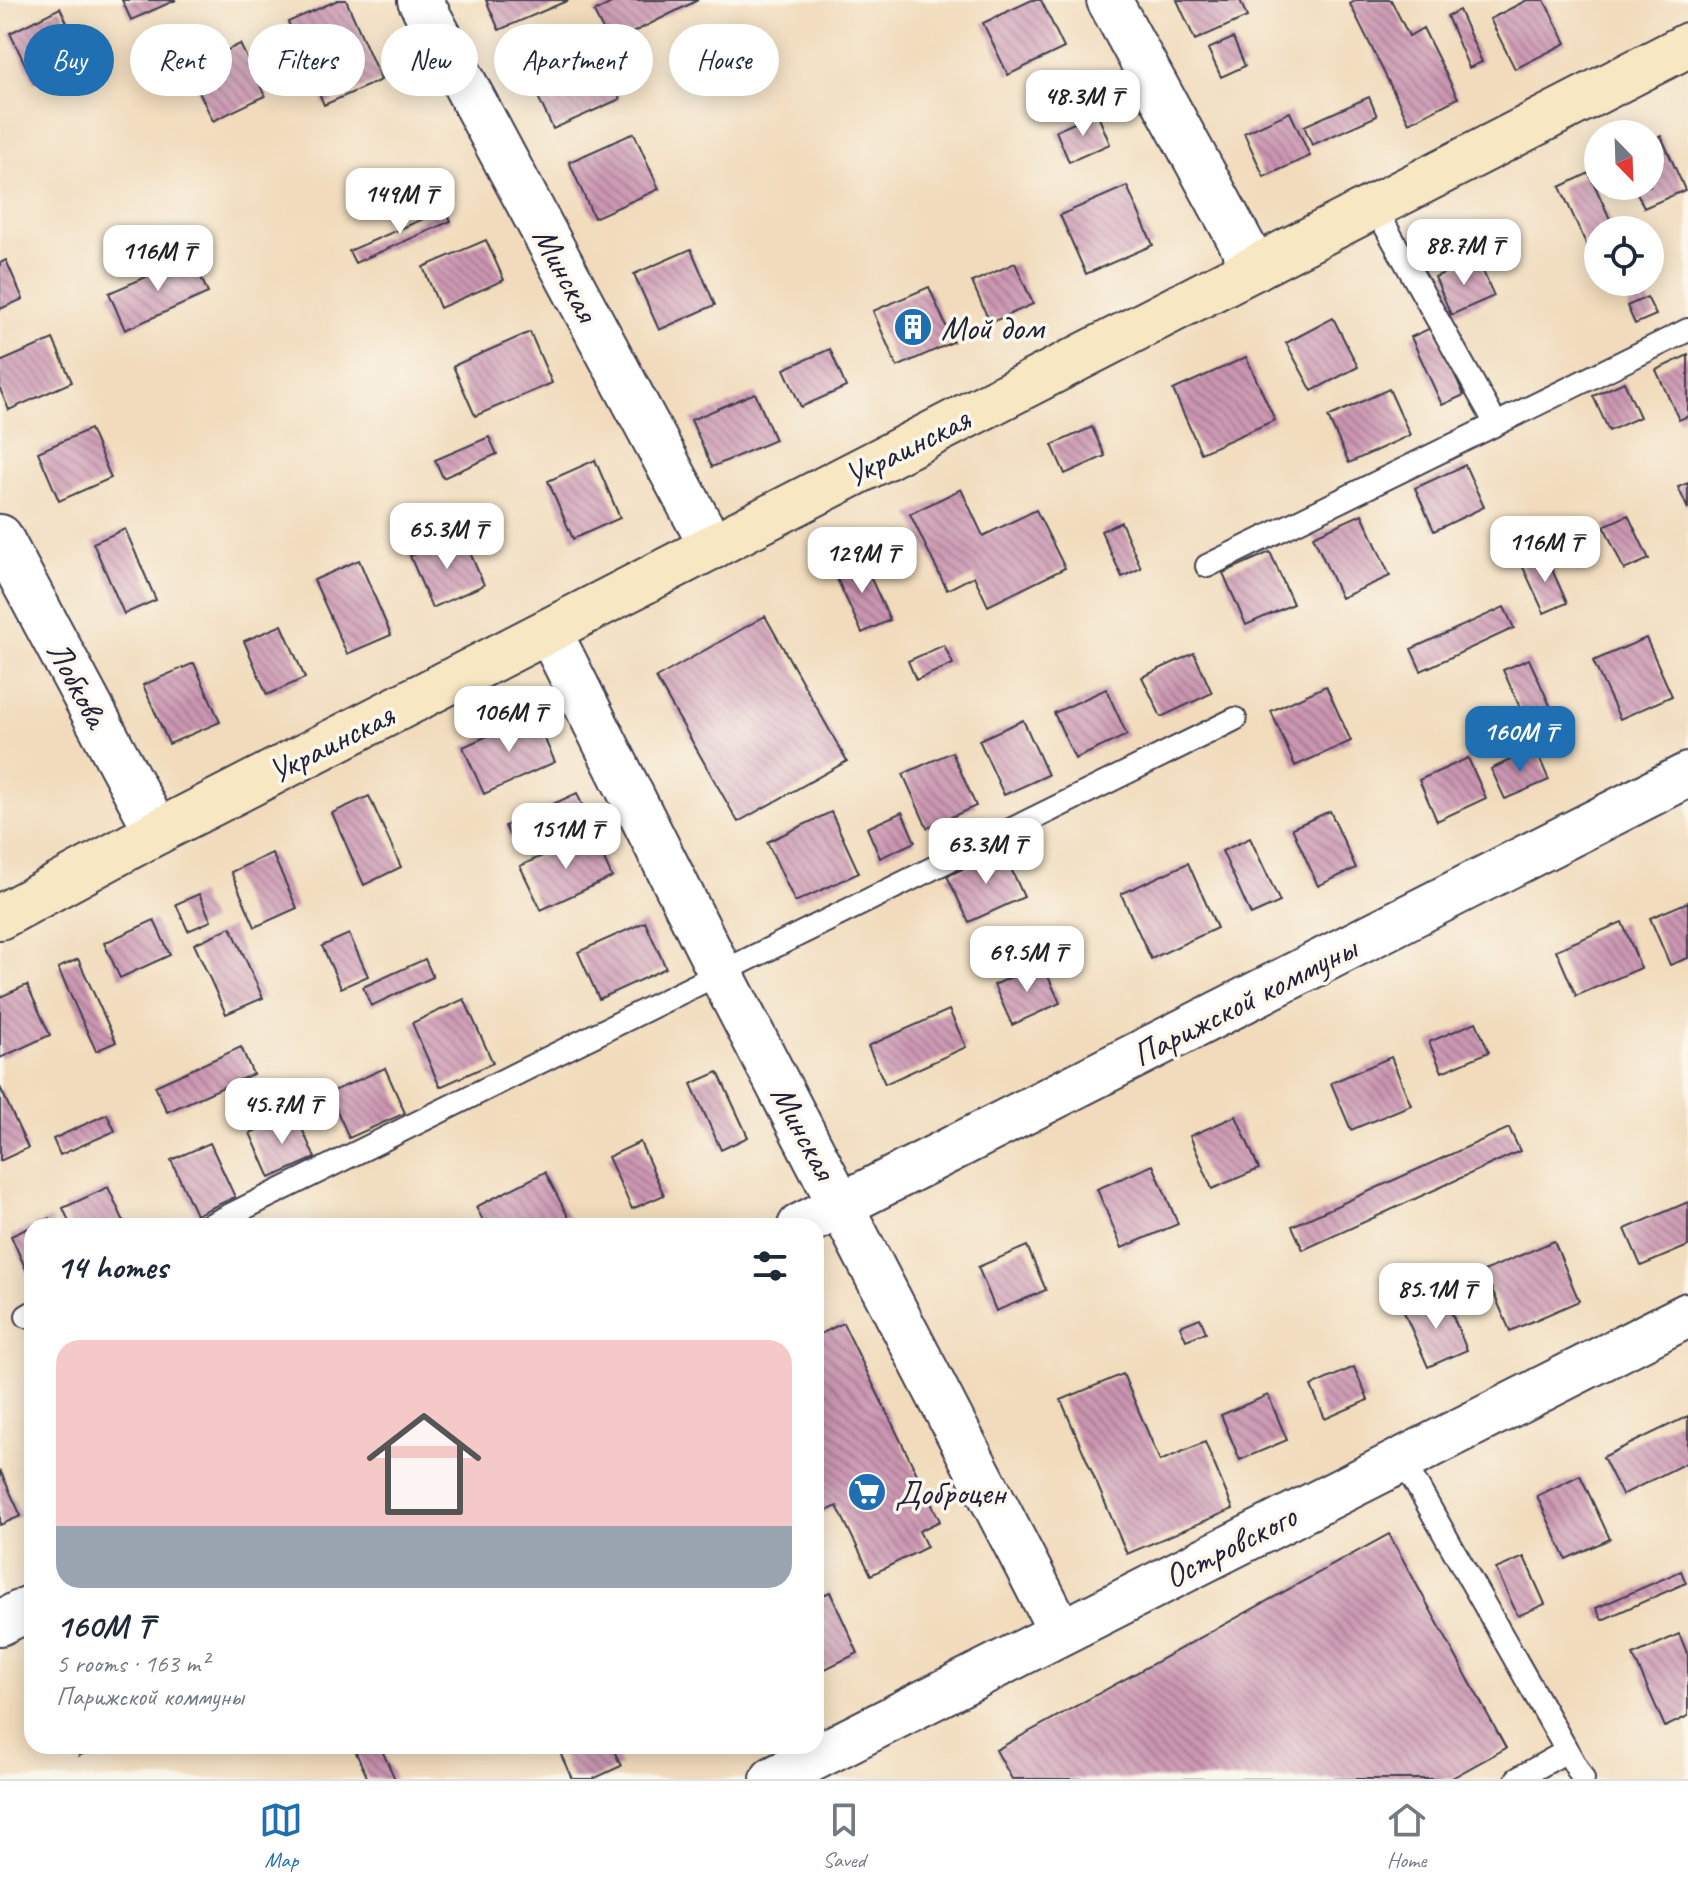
<!DOCTYPE html>
<meta charset="utf-8">
<style>
body{margin:0;font-family:Caveat,sans-serif;background:#f2f2f3;color:#1f2937;height:100vh;display:flex;flex-direction:column;font-size:30px;white-space:nowrap}
*{box-sizing:border-box;margin:0}
p{font-size:26px;color:#747a83}
.icon{flex:none;width:44px;height:44px;fill:none;stroke:currentColor;stroke-width:2;stroke-linecap:round;stroke-linejoin:round}
.map{position:relative;flex:1;overflow:hidden}
.sheet{position:absolute;left:24px;top:1218px;width:800px;height:536px;display:flex;flex-direction:column;background:#fff;border-radius:24px;box-shadow:0 4px 20px #0003}
.sheet>*{flex:none}
.top-card{position:absolute;left:24px;top:24px;width:800px;height:72px;display:flex;gap:16px}
.needle{width:52px;rotate:157deg}
.buttons{position:absolute;left:1584px;top:120px;display:grid;gap:16px}
.buttons a{display:grid;place-items:center;width:80px;height:80px;border-radius:50%;background:#fff;box-shadow:0 4px 20px #0003;font-size:40px}
.price{position:absolute;translate:-50% -68px;padding:0 18px;border-radius:16px;background:#fff;color:#222;font-size:26px;line-height:52px;filter:drop-shadow(0 2px 4px #0008)}
.price::after{content:'';position:absolute;left:50%;top:48px;width:24px;height:18px;margin-left:-12px;background:inherit;clip-path:polygon(0 0,100% 0,50% 100%)}
.price.active{background:#1f6fb2;color:#fff}
ul{padding:0;list-style:none}
li{display:grid;align-content:center;gap:16px;height:424px;padding:0 32px}
li span{display:grid;place-items:center;height:248px;border-radius:24px;color:#555}
li>.icon{margin-inline-start:auto}
span .icon{width:144px;height:144px;fill:#fffc;stroke-width:1}
li b{font-size:34px}
h2{display:flex;justify-content:space-between;align-items:center;height:96px;padding:0 32px;font-size:34px}
.tag{padding:0 28px;border-radius:36px;background:#fff;box-shadow:0 4px 20px #0003;font-size:28px;line-height:72px}
.tag.active{background:#1f6fb2;color:#fff}
.menu{display:flex;justify-content:space-around;align-items:center;height:112px;border-top:2px solid #e0e1e3;background:#fff;font-size:22px;color:#747a83}
.menu a{display:grid;justify-items:center;gap:4px}
.menu .active{color:#1f6fb2}
.map>svg:first-child{display:block}
</style>
<div class="map">
<svg width="1688" height="1779" viewBox="0 0 1688 1779">
<defs>
<pattern id="building-back-hatch" width="6" height="6" patternUnits="userSpaceOnUse" patternTransform="scale(2)"><rect width="6" height="6" fill="#ca95b0"/><path d="M-1 5l2 2M0 0l6 6M5-1l2 2" fill="none" stroke="#a47990"/></pattern>
</defs>
<rect width="100%" height="100%" fill="#fbf7ec"/>
<filter id="ink" filterUnits="userSpaceOnUse"><feTurbulence type="fractalNoise" baseFrequency=".0125" numOctaves="2"/><feDisplacementMap in="SourceGraphic" scale="16" xChannelSelector="R" yChannelSelector="G"/><feConvolveMatrix kernelMatrix="1 2 1 2 8 2 1 2 1" color-interpolation-filters="sRGB"/></filter>
<filter id="wash" filterUnits="userSpaceOnUse"><feTurbulence type="fractalNoise" baseFrequency=".006" numOctaves="4" result="noise"/><feDisplacementMap in="SourceGraphic" scale="32" xChannelSelector="R" yChannelSelector="G"/><feGaussianBlur stdDeviation="1.8" result="paint"/><feColorMatrix in="noise" values="0 0 0 0 0 0 0 0 0 0 0 0 0 0 0 0 0 1.4 0 .05"/><feComposite in="paint" operator="in"/></filter>
<g filter="url(#wash)">
<rect width="100%" height="100%" fill="#f1dbbc"/>
<g id="blocks">
<path fill="url(#building-back-hatch)" d="M 122,0 L 176,0 L 131,20 Z
M 338,0 L 346,0 L 381,80 L 324,105 L 288,22 Z
M 486,0 L 569,0 L 499,30 Z
M 617,0 L 698,0 L 610,44 L 594,12 Z
M 1032,0 L 1041,0 L 1064,48 L 1008,75 L 983,23 Z
M 1177,0 L 1240,0 L 1247,17 L 1195,40 Z
M 1357,0 L 1391,0 L 1409,36 L 1423,28 L 1458,98 L 1409,123 L 1350,4 Z
M 1527,0 L 1544,0 L 1566,43 L 1515,69 L 1490,19 Z
M 60,8 L 84,58 L 34,83 L 10,33 Z
M 1459,10 L 1482,62 L 1469,68 L 1447,16 Z
M 1233,38 L 1245,66 L 1221,77 L 1208,49 Z
M 240,44 L 265,96 L 213,121 L 188,69 Z
M 601,56 L 620,99 L 553,129 L 533,86 Z
M 1369,97 L 1377,116 L 1312,145 L 1304,126 Z
M 1290,112 L 1310,156 L 1264,177 L 1244,133 Z
M 1097,113 L 1110,144 L 1069,162 L 1056,131 Z
M 634,133 L 659,189 L 594,218 L 569,162 Z
M 1661,136 L 1685,190 L 1644,208 L 1634,186 L 1650,186 L 1650,141 Z
M 1589,173 L 1615,230 L 1598,230 L 1598,259 L 1594,261 L 1560,187 Z
M 1127,186 L 1153,245 L 1086,274 L 1060,215 Z
M 446,209 L 451,221 L 355,263 L 349,251 Z
M 486,240 L 504,280 L 440,308 L 423,267 Z
M 691,249 L 715,305 L 659,330 L 634,274 Z
M 192,257 L 208,293 L 125,330 L 109,293 Z
M 1477,258 L 1494,296 L 1451,315 L 1435,277 Z
M 6,260 L 23,299 L 0,309 L 0,263 Z
M 1015,263 L 1033,304 L 990,323 L 972,282 Z
M 929,287 L 953,342 L 897,367 L 873,311 Z
M 1647,297 L 1656,315 L 1635,324 L 1627,306 Z
M 1333,318 L 1358,367 L 1312,391 L 1286,343 Z
M 1433,327 L 1464,395 L 1442,405 L 1411,337 Z
M 530,332 L 552,383 L 475,416 L 453,366 Z
M 53,339 L 72,382 L 9,410 L 0,389 L 0,362 Z
M 830,349 L 846,387 L 801,407 L 784,369 Z
M 1688,355 L 1688,416 L 1679,420 L 1656,370 Z
M 1246,357 L 1275,420 L 1201,453 L 1173,390 Z
M 1624,382 L 1640,417 L 1609,431 L 1593,396 Z
M 1389,389 L 1410,435 L 1349,463 L 1328,417 Z
M 755,393 L 775,440 L 712,467 L 691,420 Z
M 1092,427 L 1105,456 L 1065,474 L 1052,445 Z
M 90,429 L 111,478 L 59,501 L 38,452 Z
M 489,437 L 497,454 L 443,478 L 435,460 Z
M 595,460 L 620,518 L 573,539 L 548,481 Z
M 1465,465 L 1484,507 L 1434,531 L 1415,488 Z
M 1688,483 L 1688,509 L 1678,487 Z
M 961,489 L 983,536 L 1036,510 L 1065,568 L 988,606 L 974,576 L 947,590 L 910,514 Z
M 1362,514 L 1390,576 L 1341,598 L 1313,536 Z
M 1628,515 L 1649,559 L 1624,570 L 1604,526 Z
M 1121,522 L 1141,568 L 1122,577 L 1101,531 Z
M 125,529 L 156,600 L 124,614 L 93,543 Z
M 462,534 L 484,585 L 432,608 L 410,556 Z
M 1270,552 L 1293,604 L 1246,625 L 1223,573 Z
M 1545,554 L 1567,603 L 1544,613 L 1522,565 Z
M 861,557 L 890,620 L 862,633 L 833,570 Z
M 359,560 L 391,635 L 347,654 L 314,580 Z
M 1504,607 L 1514,628 L 1421,671 L 1411,649 Z
M 765,616 L 847,761 L 738,822 L 656,678 Z
M 282,625 L 305,678 L 267,695 L 244,641 Z
M 1646,638 L 1672,696 L 1620,719 L 1593,661 Z
M 944,645 L 953,664 L 916,680 L 908,661 Z
M 1194,653 L 1212,693 L 1161,717 L 1142,677 Z
M 1529,659 L 1567,743 L 1541,754 L 1503,670 Z
M 194,663 L 220,722 L 169,744 L 143,685 Z
M 1326,686 L 1351,741 L 1295,766 L 1271,711 Z
M 1106,689 L 1127,735 L 1075,759 L 1054,713 Z
M 534,715 L 555,762 L 484,794 L 463,747 Z
M 1023,720 L 1048,775 L 1004,795 L 979,740 Z
M 1535,748 L 1549,780 L 1505,799 L 1491,769 Z
M 952,752 L 976,806 L 927,828 L 903,774 Z
M 1468,758 L 1486,798 L 1437,821 L 1419,780 Z
M 577,793 L 583,807 L 511,839 L 505,826 Z
M 369,796 L 401,867 L 364,885 L 332,813 Z
M 1330,811 L 1356,868 L 1318,886 L 1292,828 Z
M 831,812 L 859,873 L 795,902 L 767,842 Z
M 902,812 L 915,842 L 880,858 L 867,828 Z
M 592,833 L 612,877 L 541,910 L 520,866 Z
M 1250,838 L 1280,902 L 1251,915 L 1222,851 Z
M 1003,851 L 1024,897 L 969,922 L 947,876 Z
M 272,853 L 297,908 L 255,927 L 231,872 Z
M 1188,863 L 1217,928 L 1151,959 L 1121,894 Z
M 199,894 L 211,921 L 188,931 L 176,904 Z
M 1688,902 L 1688,958 L 1670,965 L 1650,918 Z
M 154,920 L 170,955 L 120,978 L 104,943 Z
M 645,922 L 666,968 L 599,999 L 578,952 Z
M 1622,922 L 1641,968 L 1576,996 L 1556,950 Z
M 231,927 L 263,998 L 226,1014 L 194,944 Z
M 349,934 L 368,976 L 341,988 L 322,946 Z
M 78,959 L 116,1042 L 96,1051 L 58,968 Z
M 425,959 L 433,977 L 371,1006 L 363,987 Z
M 1042,963 L 1060,1003 L 1012,1025 L 994,985 Z
M 27,985 L 50,1035 L 0,1058 L 0,997 Z
M 464,999 L 493,1063 L 440,1087 L 412,1023 Z
M 949,1010 L 966,1047 L 885,1084 L 868,1046 Z
M 1476,1022 L 1489,1052 L 1442,1072 L 1429,1042 Z
M 241,1047 L 253,1074 L 167,1112 L 155,1086 Z
M 1391,1057 L 1411,1105 L 1351,1130 L 1331,1083 Z
M 385,1068 L 405,1113 L 349,1138 L 329,1093 Z
M 718,1072 L 748,1137 L 721,1150 L 691,1084 Z
M 0,1087 L 28,1148 L 0,1161 Z
M 295,1113 L 315,1158 L 270,1178 L 250,1133 Z
M 107,1114 L 115,1131 L 60,1155 L 53,1139 Z
M 1236,1116 L 1259,1169 L 1212,1189 L 1190,1136 Z
M 1509,1128 L 1520,1151 L 1303,1250 L 1292,1226 Z
M 640,1142 L 664,1195 L 632,1209 L 608,1157 Z
M 210,1143 L 235,1197 L 196,1215 L 171,1160 Z
M 1153,1165 L 1178,1224 L 1122,1248 L 1097,1189 Z
M 545,1172 L 573,1226 L 486,1226 L 476,1207 Z
M 108,1187 L 126,1226 L 71,1226 L 63,1208 Z
M 1688,1202 L 1688,1246 L 1641,1266 L 1625,1229 Z
M 50,1218 L 54,1226 L 32,1226 L 32,1283 L 11,1236 Z
M 1554,1241 L 1579,1301 L 1510,1331 L 1484,1271 Z
M 1027,1246 L 1046,1290 L 996,1311 L 978,1267 Z
M 1444,1295 L 1467,1350 L 1428,1367 L 1404,1312 Z
M 1200,1318 L 1206,1332 L 1186,1340 L 1180,1326 Z
M 843,1323 L 940,1521 L 919,1531 L 927,1547 L 871,1575 L 837,1506 L 816,1516 L 816,1336 Z
M 1354,1367 L 1368,1400 L 1325,1419 L 1311,1386 Z
M 1123,1374 L 1160,1461 L 1205,1442 L 1233,1509 L 1127,1554 L 1061,1400 Z
M 1268,1395 L 1287,1440 L 1240,1460 L 1221,1415 Z
M 1688,1416 L 1688,1462 L 1622,1495 L 1603,1457 Z
M 0,1470 L 21,1516 L 0,1525 Z
M 1580,1475 L 1610,1539 L 1566,1559 L 1537,1496 Z
M 1389,1534 L 1506,1748 L 1450,1779 L 1012,1779 L 996,1750 Z
M 1524,1557 L 1545,1604 L 1518,1616 L 1496,1569 Z
M 1681,1571 L 1686,1583 L 1602,1620 L 1596,1608 Z
M 830,1592 L 858,1653 L 821,1671 L 816,1660 L 816,1598 Z
M 1679,1634 L 1688,1655 L 1688,1716 L 1665,1727 L 1633,1655 Z
M 74,1746 L 100,1746 L 79,1756 Z
M 353,1746 L 380,1746 L 395,1779 L 368,1779 Z
M 557,1746 L 612,1746 L 621,1766 L 593,1779 L 572,1779 Z"/>
</g>
</g>
<g filter="url(#ink)">
<use href="#blocks" fill-opacity="0" stroke="#413e4e" stroke-width="2"/>
<g fill="none" stroke-linecap="round" stroke-linejoin="round">
<g stroke="#413e4e" stroke-width="26">
<path id="lane" d="M 1374,206 L 1496,424
M 1207,566 L 1688,330
M 208,1226 L 1235,719
M 27,1316 L 32,1313
M 1402,1459 L 1583,1779
M 1517,1779 L 1567,1751"/>
</g>
<g stroke="#413e4e" stroke-width="48">
<path id="street" d="M 420,0 L 712,547
M 1109,0 L 1255,268
M 0,537 L 157,832
M 549,631 L 720,972 L 1061,1632
M 800,1226 L 1688,775
M 0,1623 L 32,1607
M 773,1779 L 1688,1315"/>
</g>
<g stroke="#413e4e" stroke-width="48">
<path id="secondary" d="M 0,917 L 157,832 L 1688,45"/>
</g>
<use href="#lane" stroke="#fff" stroke-width="22"/>
<use href="#street" stroke="#fff" stroke-width="44"/>
<use href="#secondary" stroke="#f7e8c3" stroke-width="44"/>
</g>
</g>
<defs>
<g id="building-disc" transform="scale(2)"><circle r="9.5" fill="#1f6fb2" stroke="#fbf7ec"/><path d="M-4-6H4V6H1V3H-1V6H-4ZM-2.5-4.3h1.7v1.8h-1.7ZM.8-4.3h1.7v1.8H.8ZM-2.5-1h1.7V.8h-1.7ZM.8-1h1.7V.8H.8Z" fill="#fff"/></g>
<g id="supermarket-disc" transform="scale(2)"><circle r="9.5" fill="#1f6fb2" stroke="#fbf7ec"/><path d="M-6-5.5h2.5l.6 2H6L4.5 2H-2.5L-4.4-4H-6ZM-1.5 3.2a1.3 1.3 0 1 0 .1 0ZM3 3.2a1.3 1.3 0 1 0 .1 0Z" fill="#fff"/></g>
</defs>
<g fill-rule="evenodd">
<use href="#building-disc" x="913" y="327"/>
<use href="#supermarket-disc" x="867" y="1492"/>
</g>
<g text-anchor="middle" dominant-baseline="central" stroke-width="7" stroke-linejoin="round" paint-order="stroke">
<g font-size="34" fill="#22223b" stroke="#fbf7ec">
<text transform="translate(566 274) rotate(62)">Минская</text>
<text transform="translate(907 447) rotate(-27)">Украинская</text>
<text transform="translate(78 684) rotate(62)">Лобкова</text>
<text transform="translate(331 743) rotate(-27)">Украинская</text>
<text transform="translate(1244 1001) rotate(-27)">Парижской коммуны</text>
<text transform="translate(804 1132) rotate(62)">Минская</text>
<text transform="translate(1230 1546) rotate(-27)">Островского</text>
</g>
<g font-size="34" fill="#22223b" stroke="#fbf7ec" text-anchor="start">
<text x="941" y="327">Мой дом</text>
<text x="895" y="1492">Доброцен</text>
</g>
</g>
</svg>
<div class="buttons">
<a><svg class="needle" viewBox="-14 -14 28 28"><path d="M0-13l5 13h-10z" fill="#e53935"/><path d="M0 13l5-13h-10z" fill="#747a83"/></svg></a>
<a><svg class="icon" aria-label="locate" viewBox="0 0 24 24"><circle cx="12" cy="12" r="6"/><path d="M12 2v4M12 18v4M2 12h4M18 12h4"/></svg></a>
</div>
<b class="price" style="left:1083px;top:138px">48.3M ₸</b>
<b class="price" style="left:400px;top:236px">149M ₸</b>
<b class="price" style="left:1464px;top:287px">88.7M ₸</b>
<b class="price" style="left:158px;top:293px">116M ₸</b>
<b class="price" style="left:447px;top:571px">65.3M ₸</b>
<b class="price" style="left:1545px;top:584px">116M ₸</b>
<b class="price" style="left:862px;top:595px">129M ₸</b>
<b class="price" style="left:509px;top:754px">106M ₸</b>
<b class="price active" style="left:1520px;top:774px">160M ₸</b>
<b class="price" style="left:566px;top:871px">151M ₸</b>
<b class="price" style="left:986px;top:886px">63.3M ₸</b>
<b class="price" style="left:1027px;top:994px">69.5M ₸</b>
<b class="price" style="left:282px;top:1146px">45.7M ₸</b>
<b class="price" style="left:1436px;top:1331px">85.1M ₸</b>
<div class="top-card">
<a class="tag active">Buy</a>
<a class="tag">Rent</a>
<a class="tag">Filters</a>
<a class="tag">New</a>
<a class="tag">Apartment</a>
<a class="tag">House</a>
</div>
<section class="sheet">
<h2>14 homes<svg class="icon" aria-label="filters" viewBox="0 0 24 24"><path d="M4 7h16M4 17h16"/><circle cx="9" cy="7" r="2"/><circle cx="15" cy="17" r="2"/></svg></h2>
<ul>
<li><span style="background:linear-gradient(#f6c9c9 75%,#9aa5b1 0)"><svg class="icon" aria-label="home" viewBox="0 0 24 24"><path d="M3 11l9-7 9 7M6 9v11h12V9"/></svg></span><div><b>160M ₸</b><p>5 rooms · 163 m²</p><p>Парижской коммуны</p></div></li>
</ul>
</section>
</div>
<nav class="menu">
<a class="active"><svg class="icon" aria-label="map" viewBox="0 0 24 24"><path d="M3 6l6-2 6 2 6-2v14l-6 2-6-2-6 2zM9 4v14M15 6v14"/></svg>Map</a>
<a><svg class="icon" aria-label="saved" viewBox="0 0 24 24"><path d="M7 4h10v16l-5-4-5 4z"/></svg>Saved</a>
<a><svg class="icon" aria-label="home" viewBox="0 0 24 24"><path d="M3 11l9-7 9 7M6 9v11h12V9"/></svg>Home</a>
</nav>
